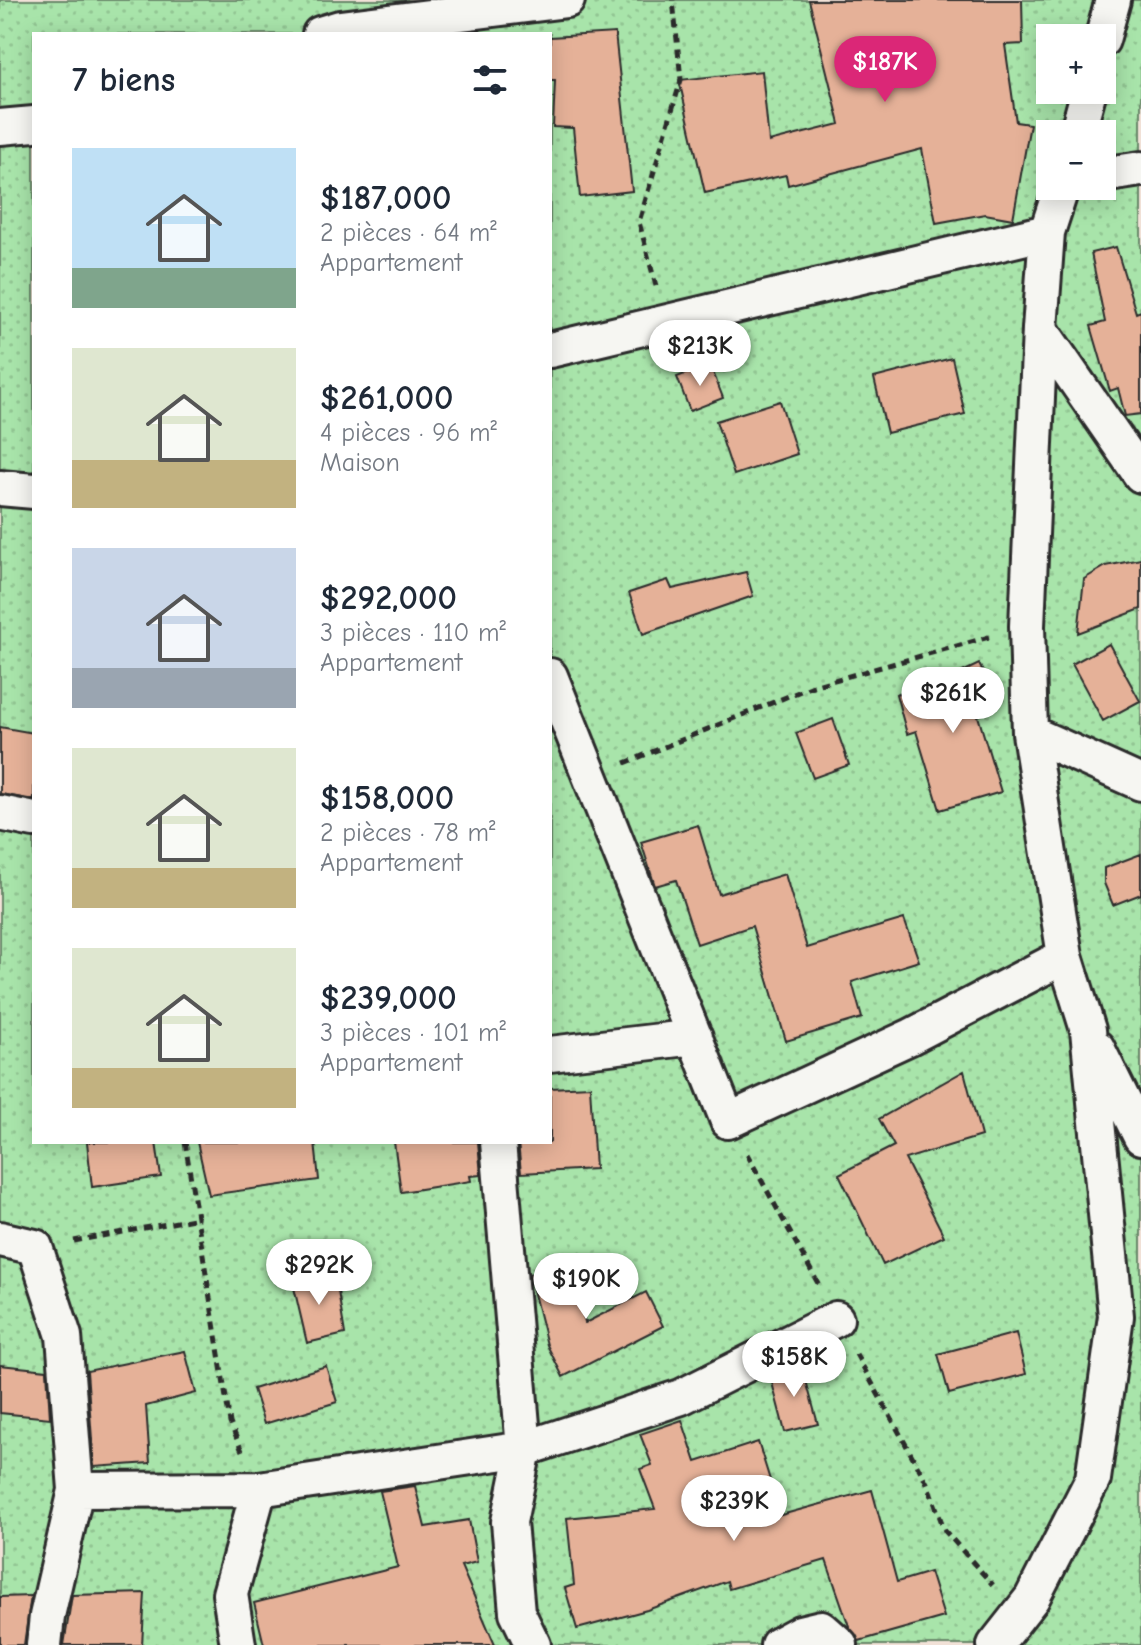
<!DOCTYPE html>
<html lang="fr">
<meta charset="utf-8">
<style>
body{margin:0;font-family:"Comic Neue",sans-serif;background:#f6f6f7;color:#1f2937;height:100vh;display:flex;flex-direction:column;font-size:30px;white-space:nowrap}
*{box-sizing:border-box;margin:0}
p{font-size:26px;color:#747a83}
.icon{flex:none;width:44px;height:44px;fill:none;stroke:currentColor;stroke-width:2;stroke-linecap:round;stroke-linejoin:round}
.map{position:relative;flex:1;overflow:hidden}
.drawer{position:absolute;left:32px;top:32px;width:520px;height:1112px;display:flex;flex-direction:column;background:#fff;border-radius:0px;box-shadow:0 4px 20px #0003}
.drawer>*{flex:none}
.fabs{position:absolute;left:1036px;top:24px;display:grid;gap:16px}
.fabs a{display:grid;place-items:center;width:80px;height:80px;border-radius:0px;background:#fff;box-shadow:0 4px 20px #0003;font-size:40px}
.price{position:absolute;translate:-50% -68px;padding:0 18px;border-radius:28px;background:#fff;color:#222;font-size:26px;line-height:52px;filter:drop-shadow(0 2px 4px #0008)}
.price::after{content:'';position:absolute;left:50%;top:48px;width:24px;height:18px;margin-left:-12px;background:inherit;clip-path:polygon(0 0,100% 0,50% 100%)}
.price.active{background:#db2777;color:#fff}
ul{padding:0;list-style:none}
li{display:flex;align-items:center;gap:24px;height:200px;padding:0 40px}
li span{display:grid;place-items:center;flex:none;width:224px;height:160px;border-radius:0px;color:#555}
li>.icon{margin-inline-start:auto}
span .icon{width:96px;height:96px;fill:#fffc;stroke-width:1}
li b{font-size:34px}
h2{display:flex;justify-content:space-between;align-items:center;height:96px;padding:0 40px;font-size:34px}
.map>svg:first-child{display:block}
</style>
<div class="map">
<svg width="1141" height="1645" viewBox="0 0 1141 1645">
<defs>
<pattern id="grass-dots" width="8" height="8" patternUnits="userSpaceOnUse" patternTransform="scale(2)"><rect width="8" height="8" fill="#a8e4aa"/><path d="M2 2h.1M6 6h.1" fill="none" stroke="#91c492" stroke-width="1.8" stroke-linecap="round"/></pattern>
</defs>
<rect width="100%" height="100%" fill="#f1e1d7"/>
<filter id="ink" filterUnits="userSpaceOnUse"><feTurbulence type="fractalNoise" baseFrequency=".0125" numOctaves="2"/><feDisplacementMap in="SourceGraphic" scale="16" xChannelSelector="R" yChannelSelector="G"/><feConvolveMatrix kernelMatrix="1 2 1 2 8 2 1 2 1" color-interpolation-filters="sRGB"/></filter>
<g filter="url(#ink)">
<path fill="url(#grass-dots)" stroke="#6a886a" stroke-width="2" fill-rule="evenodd" d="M 0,0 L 1141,0 L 1141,1645 L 0,1645 ZM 34,34 L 550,34 L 550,1142 L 34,1142 ZM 1050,38 L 1102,38 L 1102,90 L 1050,90 ZM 1050,134 L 1102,134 L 1102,186 L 1050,186 Z"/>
<path fill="#e5b198" stroke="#2b2b2b" stroke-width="2" d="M 809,0 L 1022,0 L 1023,44 L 1005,45 L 1016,122 L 1030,124 L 1013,219 L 985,214 L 936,223 L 922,149 L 788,185 L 786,175 L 705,193 L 679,80 L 762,71 L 769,142 L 840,124 Z
M 615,33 L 632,191 L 580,197 L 573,128 L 553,127 L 555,80 L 550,80 L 550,37 Z
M 1116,247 L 1136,313 L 1141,311 L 1141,414 L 1125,416 L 1118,388 L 1110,391 L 1091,326 L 1105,322 L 1091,253 Z
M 952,358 L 965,414 L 887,433 L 874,378 Z
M 710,364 L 723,398 L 690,411 L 677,377 Z
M 780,401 L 797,454 L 734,475 L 716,421 Z
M 1141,559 L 1141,609 L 1078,633 L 1084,579 L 1106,566 Z
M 746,572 L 753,596 L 643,634 L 629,593 L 668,580 L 672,589 Z
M 1109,644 L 1140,701 L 1103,721 L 1072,664 Z
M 979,664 L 999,705 L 978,716 L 1001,792 L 940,810 L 916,731 L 907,734 L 896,694 L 950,678 Z
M 833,719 L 849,765 L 813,778 L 796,733 Z
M 0,727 L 34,733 L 34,800 L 0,794 Z
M 698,825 L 719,894 L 785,874 L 807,948 L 904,919 L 919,961 L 852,982 L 862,1018 L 786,1041 L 752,926 L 697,944 L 676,880 L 655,886 L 641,842 Z
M 1141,854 L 1141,894 L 1113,905 L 1104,883 L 1104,868 Z
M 964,1071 L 981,1136 L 905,1159 L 944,1236 L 883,1265 L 839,1174 L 894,1146 L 879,1119 Z
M 590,1086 L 595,1169 L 521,1173 L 518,1142 L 550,1142 L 550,1088 Z
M 87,1142 L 156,1142 L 161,1177 L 92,1187 Z
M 197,1142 L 315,1142 L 319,1180 L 209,1195 Z
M 394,1142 L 478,1142 L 481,1175 L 470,1176 L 471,1181 L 401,1192 Z
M 569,1263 L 585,1323 L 646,1292 L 663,1326 L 563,1377 L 547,1345 L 529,1274 Z
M 335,1273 L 345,1334 L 307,1343 L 292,1279 Z
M 1016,1333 L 1026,1374 L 949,1394 L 938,1354 Z
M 185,1351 L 196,1393 L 146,1406 L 150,1463 L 94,1467 L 87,1371 Z
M 0,1365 L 47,1370 L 50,1418 L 0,1413 Z
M 326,1366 L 337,1402 L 264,1424 L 253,1389 Z
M 802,1366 L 818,1424 L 785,1432 L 770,1375 Z
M 682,1420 L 696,1462 L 758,1442 L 781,1515 L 872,1490 L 897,1582 L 930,1572 L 944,1617 L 859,1641 L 849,1626 L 826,1560 L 729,1589 L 727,1581 L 647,1610 L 577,1629 L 565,1588 L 574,1585 L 567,1518 L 655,1509 L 640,1469 L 652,1465 L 640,1434 Z
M 415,1486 L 425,1527 L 469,1520 L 477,1562 L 461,1566 L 495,1645 L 264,1645 L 254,1603 L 398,1567 L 380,1491 Z
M 145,1593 L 142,1645 L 64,1645 L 72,1595 Z
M 31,1596 L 24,1645 L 0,1645 L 0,1597 Z"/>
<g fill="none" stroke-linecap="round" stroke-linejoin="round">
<g stroke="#2b2b2b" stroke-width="40">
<path id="street" d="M 320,34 L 340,28 L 567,0
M 1102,40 L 1113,0
M 0,127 L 34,124
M 1077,134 L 1089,90
M 1102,175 L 1141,169
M 1040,329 L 1141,475
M 550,350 L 1047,232
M 0,488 L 34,491
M 550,676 L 728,1121 L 910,1037 L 1065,956
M 1030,733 L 1141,783
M 0,813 L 34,820
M 1097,1048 L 1141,1137
M 550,1054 L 695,1037
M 498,1142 L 524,1449 L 509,1522 L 517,1612 L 533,1645
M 0,1239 L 35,1247 L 64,1336 L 76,1490 L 47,1616 L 44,1645
M 76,1490 L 259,1489 L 524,1449 L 681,1397 L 836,1319
M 238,1645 L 230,1594 L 259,1489
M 778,1645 L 800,1633 L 821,1628 L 840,1645
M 995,1645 L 1032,1598 L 1093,1479 L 1116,1316 L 1088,1030 L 1065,956 L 1030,733 L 1027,626 L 1040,329 L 1047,232 L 1062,186"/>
</g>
<path stroke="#2b2b2b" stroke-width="5" stroke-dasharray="8 6" stroke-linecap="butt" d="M 656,286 L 639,222 L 681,80 L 673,0
M 625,763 L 813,686 L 989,637
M 185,1142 L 230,1423 L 242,1451
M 747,1154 L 819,1285
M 74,1241 L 199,1218
M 856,1354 L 927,1483 L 945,1531 L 993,1585"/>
<use href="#street" stroke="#f6f6f2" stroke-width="34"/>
</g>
</g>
</svg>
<div class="fabs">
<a>+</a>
<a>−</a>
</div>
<b class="price active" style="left:885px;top:104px">$187K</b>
<b class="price" style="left:700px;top:388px">$213K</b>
<b class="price" style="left:953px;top:735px">$261K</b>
<b class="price" style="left:319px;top:1307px">$292K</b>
<b class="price" style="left:586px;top:1321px">$190K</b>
<b class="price" style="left:794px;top:1399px">$158K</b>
<b class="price" style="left:734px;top:1543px">$239K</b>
<section class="drawer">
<h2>7 biens<svg class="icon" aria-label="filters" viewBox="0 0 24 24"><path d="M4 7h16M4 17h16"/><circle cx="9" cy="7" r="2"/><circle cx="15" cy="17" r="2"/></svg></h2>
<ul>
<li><span style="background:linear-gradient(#bfe0f5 75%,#7fa58c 0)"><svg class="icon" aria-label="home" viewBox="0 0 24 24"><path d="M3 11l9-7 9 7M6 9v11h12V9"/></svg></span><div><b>$187,000</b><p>2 pièces · 64 m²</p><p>Appartement</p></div></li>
<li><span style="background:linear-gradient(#dfe7d0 70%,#c2b280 0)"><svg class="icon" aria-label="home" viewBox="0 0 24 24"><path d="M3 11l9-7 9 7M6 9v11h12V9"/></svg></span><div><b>$261,000</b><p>4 pièces · 96 m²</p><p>Maison</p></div></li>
<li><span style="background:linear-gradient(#c9d6e8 75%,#9aa5b1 0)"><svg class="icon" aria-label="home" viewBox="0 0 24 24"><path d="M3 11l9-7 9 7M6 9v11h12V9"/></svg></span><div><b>$292,000</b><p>3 pièces · 110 m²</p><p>Appartement</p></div></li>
<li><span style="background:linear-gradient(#dfe7d0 75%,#c2b280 0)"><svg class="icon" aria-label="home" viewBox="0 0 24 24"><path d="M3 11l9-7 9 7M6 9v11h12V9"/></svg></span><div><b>$158,000</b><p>2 pièces · 78 m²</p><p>Appartement</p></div></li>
<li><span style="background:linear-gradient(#dfe7d0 75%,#c2b280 0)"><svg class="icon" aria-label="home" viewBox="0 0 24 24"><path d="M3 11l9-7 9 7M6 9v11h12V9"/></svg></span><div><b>$239,000</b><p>3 pièces · 101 m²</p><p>Appartement</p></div></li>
</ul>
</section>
</div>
